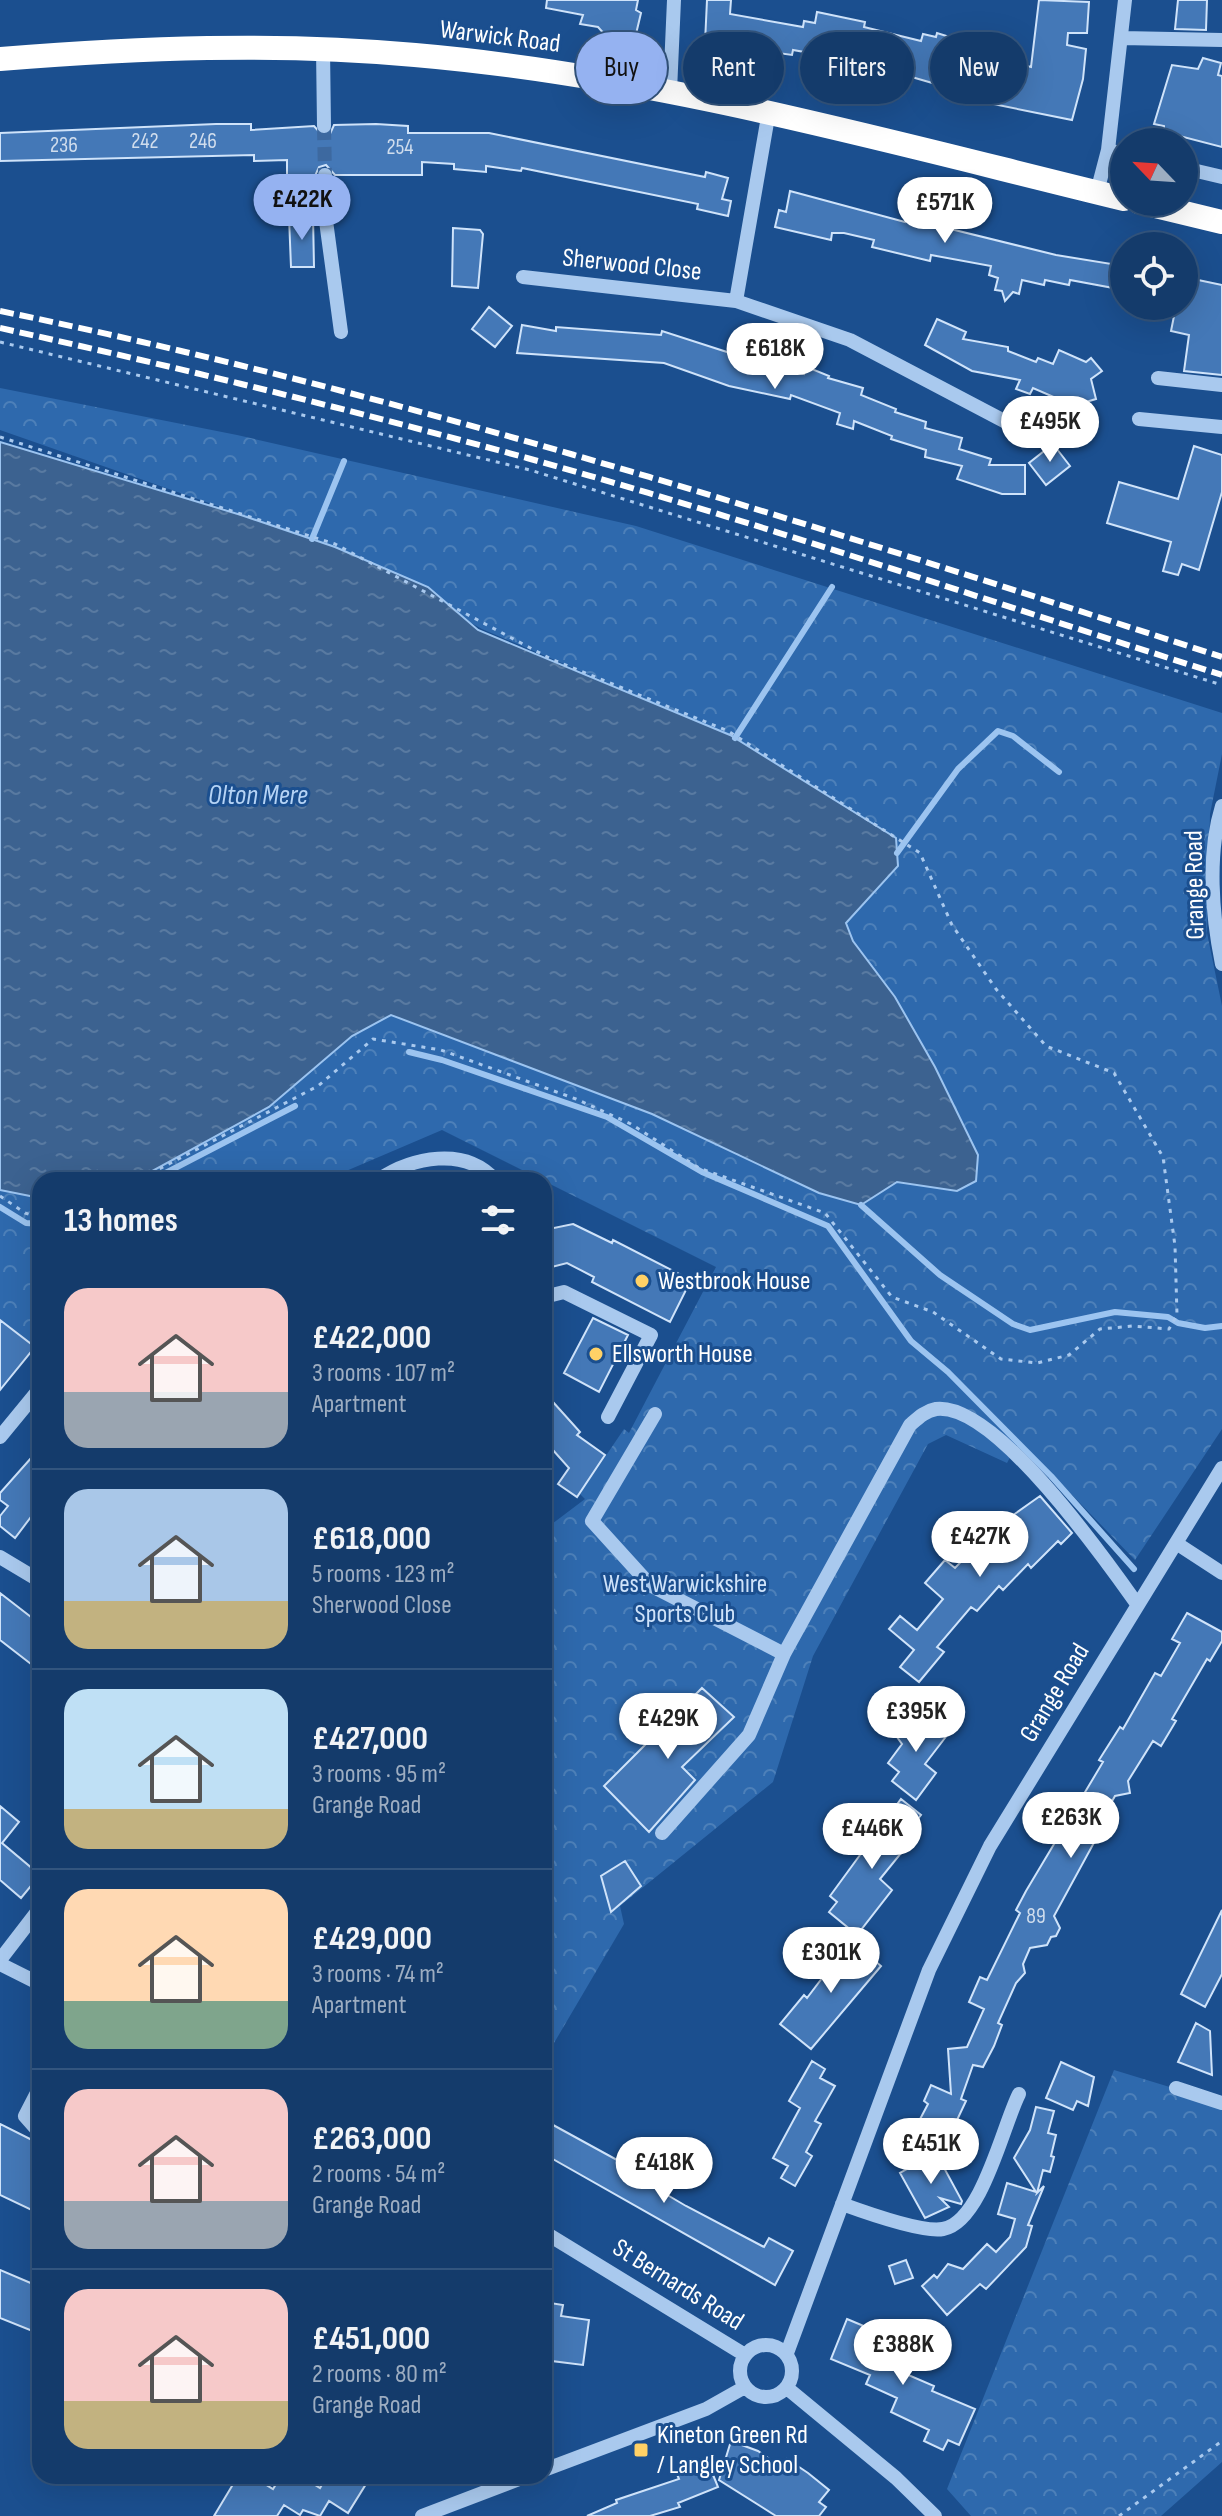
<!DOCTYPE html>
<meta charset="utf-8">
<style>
body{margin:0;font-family:"Sofia Sans Condensed",sans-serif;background:#1d4271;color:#f1f3f6;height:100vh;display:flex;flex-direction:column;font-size:30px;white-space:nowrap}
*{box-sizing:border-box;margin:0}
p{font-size:26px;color:#9dadc1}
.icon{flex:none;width:44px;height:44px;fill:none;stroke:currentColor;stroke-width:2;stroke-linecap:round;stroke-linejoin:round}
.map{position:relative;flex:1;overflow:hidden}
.drawer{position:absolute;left:32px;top:1172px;width:520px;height:1312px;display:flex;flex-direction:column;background:#143b6b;border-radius:24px;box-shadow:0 8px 32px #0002,0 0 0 2px #33557e}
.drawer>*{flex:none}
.hud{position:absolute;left:576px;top:32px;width:526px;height:72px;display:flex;gap:16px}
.needle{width:52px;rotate:295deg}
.buttons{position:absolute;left:1110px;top:128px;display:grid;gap:16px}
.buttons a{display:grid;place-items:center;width:88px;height:88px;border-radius:50%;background:#143b6b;box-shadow:0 8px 32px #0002,0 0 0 2px #33557e;font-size:40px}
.price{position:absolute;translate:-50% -68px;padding:0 18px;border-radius:28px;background:#fff;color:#222;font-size:26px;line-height:52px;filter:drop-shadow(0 2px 4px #0008)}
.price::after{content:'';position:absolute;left:50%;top:48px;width:24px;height:18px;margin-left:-12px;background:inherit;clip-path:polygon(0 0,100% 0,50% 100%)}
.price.current{background:#95b2f1;color:#111}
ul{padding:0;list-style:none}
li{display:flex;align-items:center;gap:24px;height:200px;padding:0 32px}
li+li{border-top:2px solid #33557e}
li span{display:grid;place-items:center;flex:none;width:224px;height:160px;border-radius:24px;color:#555}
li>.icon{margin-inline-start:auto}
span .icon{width:96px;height:96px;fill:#fffc;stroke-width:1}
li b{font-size:34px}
h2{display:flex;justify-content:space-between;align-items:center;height:96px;padding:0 32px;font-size:34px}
.pill{padding:0 28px;border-radius:36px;background:#143b6b;box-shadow:0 8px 32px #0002,0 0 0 2px #33557e;font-size:28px;line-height:72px}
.pill.current{background:#95b2f1;color:#111}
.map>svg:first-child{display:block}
</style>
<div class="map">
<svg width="1222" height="2516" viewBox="0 0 1222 2516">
<defs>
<pattern id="forest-crowns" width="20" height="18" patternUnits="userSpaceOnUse" patternTransform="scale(2)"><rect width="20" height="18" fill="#2e69ad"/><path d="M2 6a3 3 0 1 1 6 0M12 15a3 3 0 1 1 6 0" fill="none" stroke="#4d80b9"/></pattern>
<pattern id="water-ripples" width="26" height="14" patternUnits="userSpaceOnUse" patternTransform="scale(2)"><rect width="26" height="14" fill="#3c6290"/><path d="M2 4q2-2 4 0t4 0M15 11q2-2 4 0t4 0" fill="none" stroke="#597aa1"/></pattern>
</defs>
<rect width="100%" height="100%" fill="#1b4f8f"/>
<path fill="url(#forest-crowns)" d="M 0,388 L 237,435 L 636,526 L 1222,713 L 1222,754 L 1210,814 L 1207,933 L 1222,1006 L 1222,1429 L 1135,1560 L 1019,1440 L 1007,1463 L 946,1435 L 928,1444 L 813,1656 L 773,1782 L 620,1906 L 624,1924 L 544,2060 L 544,1530 L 585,1499 L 580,1494 L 624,1429 L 629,1433 L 716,1267 L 442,1130 L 325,1180 L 136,1180 L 269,1107 L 352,1036 L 391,1015 L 652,1114 L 819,1193 L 861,1205 L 897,1182 L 957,1191 L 895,997 L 852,941 L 846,923 L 898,866 L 896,839 L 730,735 L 482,629 L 335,547 L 0,430 Z
M 0,1190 L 40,1198 L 40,1350 L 0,1320 Z
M 1114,2070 L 1222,2103 L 1222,2462 L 1161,2516 L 971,2516 L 947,2489 Z"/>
<path fill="url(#water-ripples)" stroke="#9cc4f0" stroke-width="2" d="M 0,442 L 241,515 L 335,547 L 428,587 L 478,630 L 730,735 L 896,838 L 898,866 L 846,923 L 853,941 L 895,997 L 935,1067 L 978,1155 L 976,1181 L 957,1191 L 897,1182 L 861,1205 L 819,1193 L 652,1114 L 391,1015 L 352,1036 L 269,1107 L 136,1180 L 40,1180 L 40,1198 L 0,1190 Z"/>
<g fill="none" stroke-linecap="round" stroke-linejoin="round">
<path stroke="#9cc4f0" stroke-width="6" d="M 312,539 L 344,461
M 735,738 L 832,587
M 897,853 L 958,769 L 998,731 L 1013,736 L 1059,772
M 409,1052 L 442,1060 L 607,1117 L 702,1172 L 828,1226 L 911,1341 L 948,1372 L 1051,1476 L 1134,1569
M 152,1180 L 295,1106
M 861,1205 L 940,1275 L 1013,1324 L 1030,1330 L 1115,1312 L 1168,1317 L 1178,1323 L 1205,1328 L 1222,1326
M 0,1207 L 26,1223 L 40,1224"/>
</g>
<path fill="#4478b7" stroke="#cfe3fa" stroke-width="2" d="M 547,0 L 638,0 L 636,10 L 641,13 L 636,34 L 625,41 L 607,37 L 598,27 L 580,24 L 583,15 L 546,8 Z
M 707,0 L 731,0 L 730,14 L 803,27 L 804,21 L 815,23 L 817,12 L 865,22 L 864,27 L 921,41 L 923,34 L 936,37 L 937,33 L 991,50 L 989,56 L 1031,67 L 1039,0 L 1089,2 L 1087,33 L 1068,33 L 1067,45 L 1086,49 L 1083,79 L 1072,120 L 983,102 L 984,98 L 860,62 L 793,50 L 792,55 L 705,43 Z
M 1178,0 L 1207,0 L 1206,30 L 1175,29 Z
M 1203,58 L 1221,63 L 1218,75 L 1222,76 L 1222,147 L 1164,132 L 1164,126 L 1154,124 L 1172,65 L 1198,69 Z
M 216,124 L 251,124 L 251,130 L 314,126 L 323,136 L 330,134 L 334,125 L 376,124 L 408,126 L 408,133 L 489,133 L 705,177 L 706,172 L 728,178 L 722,199 L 731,201 L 728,216 L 697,209 L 698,204 L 522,168 L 521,171 L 486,166 L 486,172 L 454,169 L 454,164 L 422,162 L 422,175 L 335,175 L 326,165 L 319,167 L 315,176 L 287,176 L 287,160 L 254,161 L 254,155 L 0,161 L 0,133 Z
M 790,191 L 905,222 L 906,218 L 1056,255 L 1124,266 L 1124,290 L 1070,280 L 1069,285 L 1045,280 L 1044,285 L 1022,280 L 1019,294 L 1013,292 L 1005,301 L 1002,291 L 995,290 L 998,278 L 989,275 L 991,266 L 931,255 L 930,261 L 872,247 L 874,240 L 844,233 L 832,233 L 831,240 L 775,227 L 779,210 L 786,212 Z
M 313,216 L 314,267 L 291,267 L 289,217 Z
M 453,228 L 480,230 L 483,234 L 478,288 L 452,286 Z
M 1184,277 L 1222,285 L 1222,375 L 1184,371 L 1189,335 L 1171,331 L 1176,306 L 1184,306 Z
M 489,307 L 512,326 L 495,347 L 472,329 Z
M 937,319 L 966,332 L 963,339 L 1008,347 L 1008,351 L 1036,362 L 1038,358 L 1053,364 L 1059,350 L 1086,362 L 1091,358 L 1102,371 L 1091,379 L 1096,399 L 1059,410 L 1056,398 L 1033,388 L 1030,394 L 1016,389 L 1020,380 L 972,371 L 925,345 Z
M 522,325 L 556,331 L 556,327 L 661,335 L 662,331 L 730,353 L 729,357 L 804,374 L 807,367 L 829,376 L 828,378 L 863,388 L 861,395 L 896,409 L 895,412 L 926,422 L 925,428 L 962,438 L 959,449 L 991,459 L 989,465 L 1025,465 L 1025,494 L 1002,494 L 957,479 L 962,466 L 925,457 L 926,450 L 891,439 L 892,436 L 854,421 L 853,429 L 837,424 L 840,413 L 791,395 L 790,399 L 729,386 L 664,363 L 517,353 Z
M 1053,444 L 1070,466 L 1046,485 L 1029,463 Z
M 1194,446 L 1222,455 L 1222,492 L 1199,570 L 1182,564 L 1178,575 L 1163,571 L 1171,542 L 1107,523 L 1119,482 L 1178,499 Z
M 573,1224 L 612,1243 L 613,1240 L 691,1280 L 670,1322 L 592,1282 L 594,1277 L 567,1263 L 544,1269 L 544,1230 Z
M 593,1318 L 628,1335 L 599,1392 L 564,1373 Z
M 0,1320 L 35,1347 L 0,1390 Z
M 544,1392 L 580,1432 L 577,1435 L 605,1455 L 577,1497 L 558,1484 L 569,1468 L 544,1440 Z
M 40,1448 L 40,1505 L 15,1538 L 0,1526 L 0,1516 L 8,1506 L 0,1500 L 0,1493 Z
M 1040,1496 L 1072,1533 L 1061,1544 L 1058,1541 L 1031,1568 L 1028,1564 L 1003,1590 L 999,1586 L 977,1611 L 971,1607 L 937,1647 L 944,1652 L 919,1682 L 900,1667 L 914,1650 L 889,1629 L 900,1616 L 917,1630 L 943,1599 L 925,1583 L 945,1560 L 955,1568 L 980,1542 L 983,1544 L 1009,1518 Z
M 0,1593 L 40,1624 L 40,1671 L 0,1640 Z
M 1187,1613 L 1222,1632 L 1222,1641 L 1210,1661 L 1207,1659 L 1172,1719 L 1176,1721 L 1161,1746 L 1153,1741 L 1128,1781 L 1130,1793 L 1115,1796 L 1098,1826 L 1102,1828 L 1054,1916 L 1060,1928 L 1056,1936 L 1051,1937 L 1047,1945 L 1030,1948 L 1023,1964 L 1025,1973 L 1016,1983 L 998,2023 L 1002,2025 L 994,2046 L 983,2067 L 973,2065 L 961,2099 L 966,2101 L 957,2120 L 963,2123 L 955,2139 L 918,2123 L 928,2104 L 924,2101 L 931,2085 L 951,2094 L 948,2049 L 967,2047 L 984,2009 L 969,2002 L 980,1977 L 987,1980 L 1020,1913 L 1016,1910 L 1026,1891 L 1103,1762 L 1099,1760 L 1120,1727 L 1123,1729 L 1155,1673 L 1161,1676 L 1180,1643 L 1172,1639 Z
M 702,1688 L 734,1717 L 682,1767 L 695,1780 L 649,1832 L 604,1786 Z
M 918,1710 L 948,1734 L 925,1764 L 936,1773 L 916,1800 L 892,1781 L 899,1772 L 888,1763 L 902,1744 L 897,1737 Z
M 901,1799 L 921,1815 L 896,1847 L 902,1852 L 880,1879 L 892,1890 L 857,1935 L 829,1912 L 837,1902 L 830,1896 Z
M 0,1806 L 19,1822 L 2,1843 L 40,1875 L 21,1898 L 0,1880 Z
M 625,1861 L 641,1886 L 611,1912 L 601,1876 Z
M 1222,1910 L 1222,1974 L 1205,2007 L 1181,1994 Z
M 851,1940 L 881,1966 L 811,2049 L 780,2024 L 804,1995 L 807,1998 Z
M 1196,2023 L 1210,2031 L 1212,2075 L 1178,2062 Z
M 812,2061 L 825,2069 L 820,2078 L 835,2086 L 815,2121 L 821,2124 L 806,2152 L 812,2156 L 795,2186 L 781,2178 L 788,2166 L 773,2158 L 800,2108 L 789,2101 Z
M 1061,2062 L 1094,2077 L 1088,2106 L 1077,2101 L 1073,2110 L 1046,2098 Z
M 1036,2107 L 1054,2111 L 1048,2133 L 1056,2135 L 1051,2156 L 1054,2157 L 1050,2172 L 1043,2170 L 1037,2193 L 1044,2186 L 1028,2225 L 1032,2226 L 1026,2247 L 986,2289 L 980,2284 L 947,2315 L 922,2286 L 934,2275 L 937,2278 L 948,2264 L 963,2269 L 987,2244 L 996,2252 L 1010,2237 L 1015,2219 L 998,2214 L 1007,2183 L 1036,2192 L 1014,2158 L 1030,2130 Z
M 544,2120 L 639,2172 L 637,2177 L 686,2206 L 764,2247 L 769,2238 L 793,2251 L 775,2285 L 544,2154 Z
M 0,2124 L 36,2142 L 32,2148 L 40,2152 L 40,2214 L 0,2195 Z
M 936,2153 L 962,2201 L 961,2204 L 940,2198 L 949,2207 L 925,2218 L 900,2173 Z
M 906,2260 L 913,2278 L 895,2284 L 889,2266 Z
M 0,2270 L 40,2287 L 40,2334 L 0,2318 Z
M 544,2302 L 563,2305 L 561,2316 L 589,2320 L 583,2365 L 544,2360 Z
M 847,2319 L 878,2332 L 872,2345 L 912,2362 L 906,2374 L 934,2386 L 932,2391 L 975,2409 L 959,2445 L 948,2440 L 943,2450 L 924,2441 L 929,2430 L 891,2412 L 897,2398 L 866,2384 L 870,2375 L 831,2359 Z
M 731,2441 L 758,2451 L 782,2468 L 787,2459 L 808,2473 L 829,2490 L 819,2502 L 826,2507 L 819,2516 L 776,2516 L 719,2480 Z
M 707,2460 L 718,2487 L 678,2503 L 680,2507 L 650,2516 L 587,2516 L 617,2503 L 616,2500 L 679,2479 L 676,2472 Z
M 238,2476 L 252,2476 L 273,2489 L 281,2476 L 301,2476 L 320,2488 L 327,2476 L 352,2476 L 366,2484 L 348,2513 L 329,2501 L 320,2516 L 303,2510 L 300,2515 L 284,2505 L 277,2516 L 214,2516 Z"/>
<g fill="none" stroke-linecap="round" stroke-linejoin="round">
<path stroke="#3d69a0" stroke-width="14" stroke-dasharray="14 7" stroke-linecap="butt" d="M 324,126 L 325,175"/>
<path stroke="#a9c9ee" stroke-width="3" stroke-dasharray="4 6" stroke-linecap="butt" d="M 0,342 L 530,470 L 1222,685
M 0,437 L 335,544 L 551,659 L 728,731 L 920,853 L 952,925 L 996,989 L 1046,1046 L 1114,1073 L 1163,1157 L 1175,1246 L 1177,1315 L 1169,1329 L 1133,1326 L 1100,1329 L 1069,1355 L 1037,1363 L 1001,1359 L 933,1312 L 892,1297 L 825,1213 L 699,1168 L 631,1124 L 576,1099 L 441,1050 L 373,1039 L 318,1086 L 138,1180
M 0,1196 L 25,1213 L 40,1218
M 1119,2516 L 1222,2441"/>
<path stroke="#a9c9ee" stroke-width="14" d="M 1122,38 L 1222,40
M 323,49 L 324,126
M 670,91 L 674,0
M 1108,150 L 1124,154
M 1184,168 L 1222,177
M 325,175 L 326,221 L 341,332
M 1097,192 L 1108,150 L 1125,0
M 523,277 L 736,301 L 769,111
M 736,301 L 850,340 L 1006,422
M 1158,378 L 1222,385
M 1139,419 L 1222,427
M 1222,806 C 1207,854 1212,915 1222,964
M 378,1180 C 412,1157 465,1146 495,1180
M 544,1297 L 564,1292 L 651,1335 L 608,1417
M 655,1414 L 592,1521 L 650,1585 L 784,1654 L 910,1425 C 918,1418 925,1411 936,1409 C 995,1402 1105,1559 1137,1604
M 0,1437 L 37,1392 L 40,1395
M 1176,1543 L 1222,1573
M 0,1557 L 40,1581
M 662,1833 L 749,1735 L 784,1654
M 0,1960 L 40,1908
M 0,1964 L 40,1984
M 40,2087 L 25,2116 L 40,2133
M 1176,2088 L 1222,2103
M 842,2204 C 864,2212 922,2233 943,2229 C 982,2222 1003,2125 1019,2094
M 544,2232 L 745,2355
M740 2371a26 26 0 1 1 52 0a26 26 0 1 1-52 0Z
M 787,2353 L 929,1970 L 990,1846 L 1222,1468
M 787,2388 L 896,2478 L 935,2516
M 544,2470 L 706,2409 L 745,2387
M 422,2516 L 527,2476"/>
<path stroke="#fff" stroke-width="24" d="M 0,59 C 139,48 276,42 415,55 C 658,76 889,142 1124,199
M 1139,202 L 1222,222"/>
<path stroke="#fff" stroke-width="6" stroke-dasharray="14 6" stroke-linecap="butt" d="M 0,311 C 415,396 820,527 1222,657
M 0,328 C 177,367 352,410 527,458 C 761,523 991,602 1222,675"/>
</g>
<g fill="#ffd166" stroke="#1b4f8f" stroke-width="3">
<circle cx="642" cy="1281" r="8"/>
<circle cx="596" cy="1354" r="8"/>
<rect x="633" y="2442" width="16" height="16" rx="4"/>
</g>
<g text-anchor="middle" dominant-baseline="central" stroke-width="6" stroke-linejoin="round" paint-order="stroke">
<g font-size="22" fill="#d0dded">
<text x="145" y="141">242</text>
<text x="203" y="141">246</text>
<text x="64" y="145">236</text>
<text x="400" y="147">254</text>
<text x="1036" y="1916">89</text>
</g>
<g font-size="26" fill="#fff" stroke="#1b4f8f">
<text transform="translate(500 37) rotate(7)">Warwick Road</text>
<text transform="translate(632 265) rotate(6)">Sherwood Close</text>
<text transform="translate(1195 885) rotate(-91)">Grange Road</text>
<text transform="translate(1055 1693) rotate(-59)">Grange Road</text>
<text transform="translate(678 2285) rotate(32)">St Bernards Road</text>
</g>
<g font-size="26" fill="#fff" stroke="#1b4f8f" text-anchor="start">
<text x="658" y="1281">Westbrook House</text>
<text x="612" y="1354">Ellsworth House</text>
<text x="657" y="2435">Kineton Green Rd<tspan x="657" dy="30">/ Langley School</tspan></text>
</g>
<g font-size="26" fill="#cfe3fa" stroke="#1b4f8f">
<text x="685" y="1584">West Warwickshire<tspan x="685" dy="30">Sports Club</tspan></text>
</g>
<g font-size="28" font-style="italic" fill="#b5d3f5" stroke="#1b4f8f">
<text x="258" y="795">Olton Mere</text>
</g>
</g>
</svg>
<div class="buttons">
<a><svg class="needle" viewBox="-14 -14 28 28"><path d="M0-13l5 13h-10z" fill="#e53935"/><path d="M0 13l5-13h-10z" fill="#9dadc1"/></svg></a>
<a><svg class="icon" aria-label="locate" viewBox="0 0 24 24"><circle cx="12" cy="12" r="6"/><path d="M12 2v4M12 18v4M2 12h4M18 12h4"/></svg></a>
</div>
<b class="price current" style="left:302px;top:242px">£422K</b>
<b class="price" style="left:945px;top:245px">£571K</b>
<b class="price" style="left:775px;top:391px">£618K</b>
<b class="price" style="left:1050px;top:464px">£495K</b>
<b class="price" style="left:980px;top:1579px">£427K</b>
<b class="price" style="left:916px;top:1754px">£395K</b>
<b class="price" style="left:668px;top:1761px">£429K</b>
<b class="price" style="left:1071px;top:1860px">£263K</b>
<b class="price" style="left:872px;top:1871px">£446K</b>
<b class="price" style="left:831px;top:1995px">£301K</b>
<b class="price" style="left:931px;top:2186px">£451K</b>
<b class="price" style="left:664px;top:2205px">£418K</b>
<b class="price" style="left:903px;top:2387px">£388K</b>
<div class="hud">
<a class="pill current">Buy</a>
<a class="pill">Rent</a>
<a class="pill">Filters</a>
<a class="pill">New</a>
</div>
<section class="drawer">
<h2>13 homes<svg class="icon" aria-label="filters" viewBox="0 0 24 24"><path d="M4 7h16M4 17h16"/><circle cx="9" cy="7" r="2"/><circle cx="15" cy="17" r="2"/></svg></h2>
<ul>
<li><span style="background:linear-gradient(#f6c9c9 65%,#9aa5b1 0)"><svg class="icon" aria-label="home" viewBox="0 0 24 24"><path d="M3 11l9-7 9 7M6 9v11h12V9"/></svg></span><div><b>£422,000</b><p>3 rooms · 107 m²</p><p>Apartment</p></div></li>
<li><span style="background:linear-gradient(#a9c7e8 70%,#c2b280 0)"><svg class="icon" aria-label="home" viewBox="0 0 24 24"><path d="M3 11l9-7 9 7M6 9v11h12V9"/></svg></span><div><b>£618,000</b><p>5 rooms · 123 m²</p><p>Sherwood Close</p></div></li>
<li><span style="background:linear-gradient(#bfe0f5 75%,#c2b280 0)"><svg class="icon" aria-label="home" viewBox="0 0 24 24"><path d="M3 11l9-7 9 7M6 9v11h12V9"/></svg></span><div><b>£427,000</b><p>3 rooms · 95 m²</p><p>Grange Road</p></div></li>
<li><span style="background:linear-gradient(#ffd9b3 70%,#7fa58c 0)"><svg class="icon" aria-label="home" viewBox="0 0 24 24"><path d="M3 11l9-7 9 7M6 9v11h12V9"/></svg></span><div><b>£429,000</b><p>3 rooms · 74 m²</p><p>Apartment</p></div></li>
<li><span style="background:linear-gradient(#f6c9c9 70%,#9aa5b1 0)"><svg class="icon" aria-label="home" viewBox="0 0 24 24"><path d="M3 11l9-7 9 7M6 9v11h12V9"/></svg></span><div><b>£263,000</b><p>2 rooms · 54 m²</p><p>Grange Road</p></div></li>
<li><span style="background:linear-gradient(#f6c9c9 70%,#c2b280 0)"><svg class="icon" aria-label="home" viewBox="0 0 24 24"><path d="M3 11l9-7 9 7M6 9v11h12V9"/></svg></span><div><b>£451,000</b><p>2 rooms · 80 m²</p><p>Grange Road</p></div></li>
</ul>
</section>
</div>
